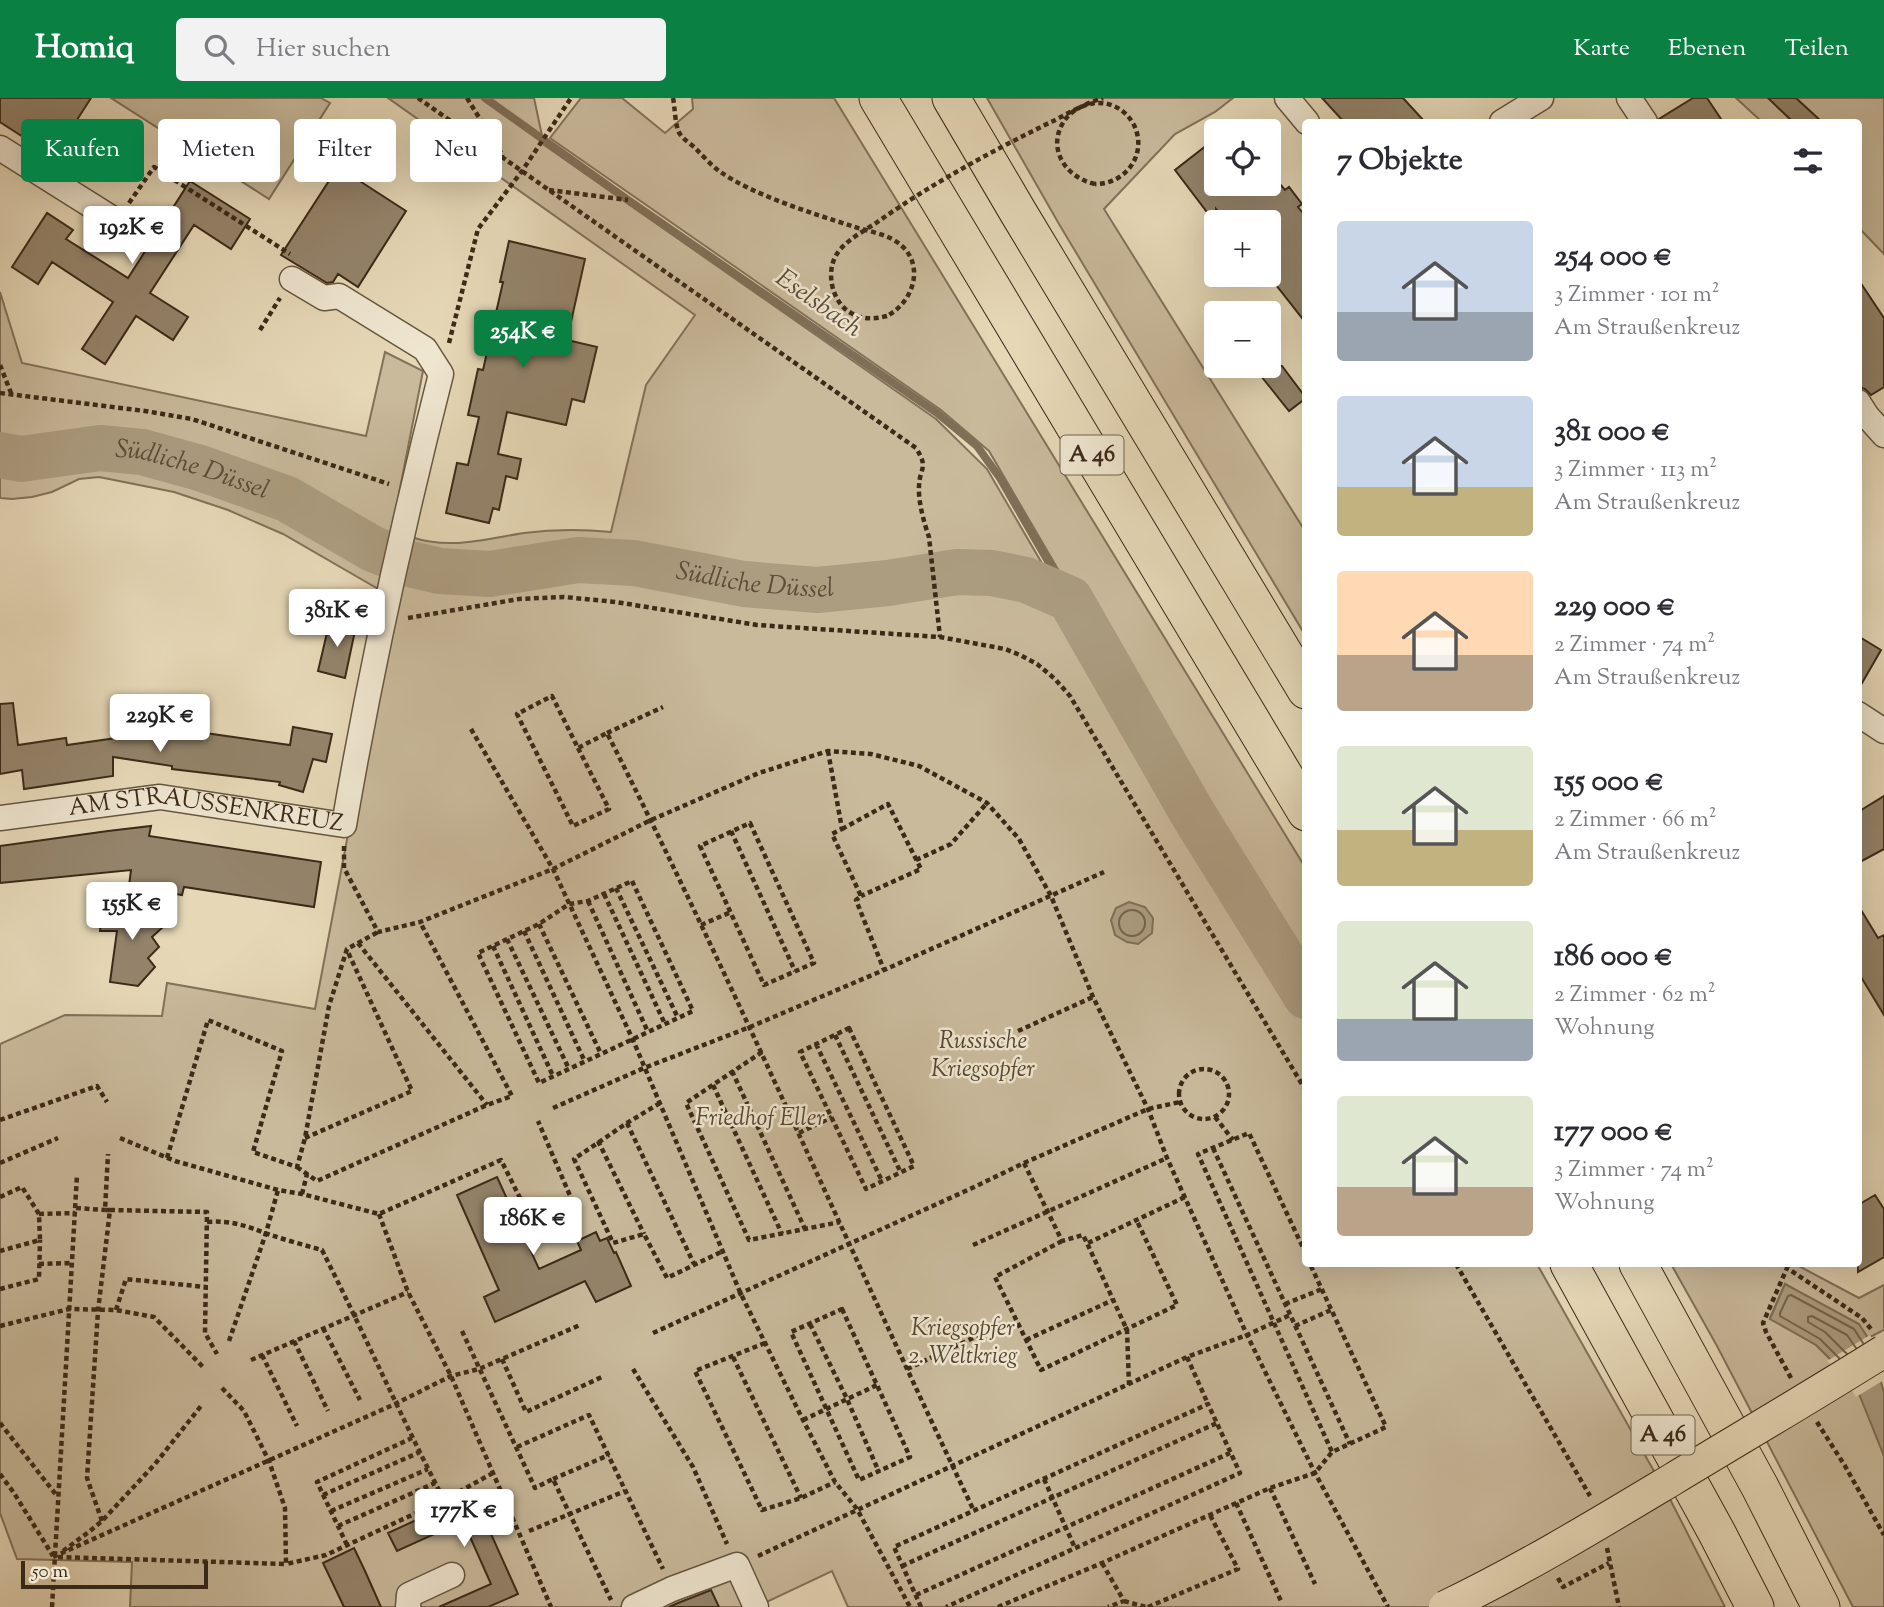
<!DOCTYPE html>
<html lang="de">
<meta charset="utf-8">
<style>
body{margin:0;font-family:"Sorts Mill Goudy",serif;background:#f2f2f3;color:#2b2b33;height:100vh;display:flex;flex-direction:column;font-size:26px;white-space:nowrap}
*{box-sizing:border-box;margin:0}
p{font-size:23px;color:#7c7c81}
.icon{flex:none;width:38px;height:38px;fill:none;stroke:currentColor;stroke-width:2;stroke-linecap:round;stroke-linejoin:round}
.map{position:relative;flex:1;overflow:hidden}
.drawer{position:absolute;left:1302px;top:21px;width:560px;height:1148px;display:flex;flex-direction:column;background:#fff;border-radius:7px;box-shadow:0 7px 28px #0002}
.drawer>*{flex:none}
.top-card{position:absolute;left:21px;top:21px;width:665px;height:63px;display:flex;gap:14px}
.tools{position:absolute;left:1204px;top:21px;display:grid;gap:14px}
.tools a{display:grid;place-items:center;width:77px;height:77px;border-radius:7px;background:#fff;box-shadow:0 7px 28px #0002;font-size:35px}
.scale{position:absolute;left:21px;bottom:18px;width:187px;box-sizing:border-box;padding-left:7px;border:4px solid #3b2a18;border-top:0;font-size:19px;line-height:24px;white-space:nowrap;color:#3b2a18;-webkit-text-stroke:5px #efe6d0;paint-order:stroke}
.price{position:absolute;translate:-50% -60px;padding:0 16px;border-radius:7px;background:#fff;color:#222;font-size:23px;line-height:46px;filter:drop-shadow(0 2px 4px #0008)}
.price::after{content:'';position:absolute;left:50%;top:42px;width:21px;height:16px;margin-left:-10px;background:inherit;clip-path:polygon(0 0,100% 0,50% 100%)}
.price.active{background:#0b8043;color:#fff}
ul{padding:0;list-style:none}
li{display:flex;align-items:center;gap:21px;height:175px;padding:0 35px}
li span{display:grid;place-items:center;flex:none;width:196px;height:140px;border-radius:7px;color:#555}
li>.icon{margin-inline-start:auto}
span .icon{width:84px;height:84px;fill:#fffc;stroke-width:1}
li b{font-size:30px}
h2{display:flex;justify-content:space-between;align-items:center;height:84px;padding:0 35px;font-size:30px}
.pill{padding:0 24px;border-radius:7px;background:#fff;box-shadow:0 7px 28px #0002;font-size:24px;line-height:63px}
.pill.active{background:#0b8043;color:#fff}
header{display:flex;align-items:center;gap:42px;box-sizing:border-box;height:98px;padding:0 35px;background:#0b8043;color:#fff}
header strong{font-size:33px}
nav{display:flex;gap:38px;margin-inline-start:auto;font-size:24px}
.search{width:490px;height:63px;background:#f2f2f3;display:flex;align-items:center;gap:18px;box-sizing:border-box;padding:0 24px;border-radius:7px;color:#7c7c81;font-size:26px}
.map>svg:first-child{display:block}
</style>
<header>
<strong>Homiq</strong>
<div class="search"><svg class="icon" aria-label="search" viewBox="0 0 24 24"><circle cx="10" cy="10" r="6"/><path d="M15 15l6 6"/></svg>Hier suchen</div>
<nav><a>Karte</a><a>Ebenen</a><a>Teilen</a></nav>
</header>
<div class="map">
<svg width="1884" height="1509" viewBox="0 0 1884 1509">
<rect width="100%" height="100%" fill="#e6d8b7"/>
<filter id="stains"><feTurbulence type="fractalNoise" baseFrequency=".00286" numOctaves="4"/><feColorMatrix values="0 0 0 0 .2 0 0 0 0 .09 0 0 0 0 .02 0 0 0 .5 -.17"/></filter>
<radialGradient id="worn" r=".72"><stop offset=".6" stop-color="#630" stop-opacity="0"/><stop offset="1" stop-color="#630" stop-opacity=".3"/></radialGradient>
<path fill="#c9ba9c" stroke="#82725a" stroke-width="2" d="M 111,0 L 321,0 L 330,5 L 269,101 Z
M 388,0 L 534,0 L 544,47 L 936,321 L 987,371 L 1305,916 L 1306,1166 L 1537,1166 L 1672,1405 L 1725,1509 L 848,1509 L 832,1473 L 756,1509 L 130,1509 L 132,1464 L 17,1461 L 0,1415 L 0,946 L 65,917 L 162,918 L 167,885 L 315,911 L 369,625 L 411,439 C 450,452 485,441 524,435 C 555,431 580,431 611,434 L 646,287 L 695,217 Z
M 581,0 L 622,0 L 665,35 L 693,11 L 692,0 L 834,0 L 1305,769 L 1305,895 L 989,353 L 941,312 L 550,40 Z
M 987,0 L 1233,0 L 1215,14 L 1175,36 L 1104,111 L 1305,433 L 1305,537 L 1059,126 Z
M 1736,0 L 1884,0 L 1884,156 L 1859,130 L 1858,24 L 1762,24 Z
M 0,194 L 22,265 L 366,338 L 385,254 L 423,273 L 380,492 L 283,436 L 228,412 L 174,394 L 99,379 L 79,381 L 52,394 L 32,399 L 12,401 L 0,400 Z
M 1671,1166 L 1795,1166 L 1859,1200 L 1884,1187 L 1884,1232 L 1868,1240 L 1785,1186 L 1770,1220 L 1816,1247 L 1845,1276 L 1859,1296 L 1865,1308 L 1884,1358 L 1884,1509 L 1853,1509 L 1717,1248 Z"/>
<path fill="#ac9d81" stroke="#7f6f57" stroke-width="2" d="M 1129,804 L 1145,809 L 1153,820 L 1152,835 L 1138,846 L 1127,844 L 1115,837 L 1111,822 L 1116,810 Z
M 1785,1186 L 1859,1226 L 1868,1240 L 1884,1294 L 1884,1358 L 1859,1296 L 1845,1276 L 1816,1247 L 1770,1221 Z"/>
<path fill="#e6d8b7" d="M 1870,1237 L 1884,1262 L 1884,1282 L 1856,1299 L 1842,1278 L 1827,1263 Z"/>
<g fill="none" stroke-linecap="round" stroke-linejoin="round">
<path stroke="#74644c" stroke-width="2" d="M1119 825a13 13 0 1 1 26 0a13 13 0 1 1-26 0Z
M 1847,1256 L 1825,1234 L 1808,1224 L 1808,1219 L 1812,1218 L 1847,1237 L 1856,1250
M 1839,1260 L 1820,1241 L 1780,1218 L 1780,1215 L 1788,1198 L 1791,1197 L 1854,1231 L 1863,1245"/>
<path stroke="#7f6f57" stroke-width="8" d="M 485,0 L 628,102 L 937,315 L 977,348 L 1000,380 L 1070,501"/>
<path stroke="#ac9d81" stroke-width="46" id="s1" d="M 0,357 L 21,361 L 100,350 L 142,354 L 200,370 L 287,401 L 373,451 L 410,466 L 440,473 L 490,476 L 578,462 L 634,465 L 744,486 L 817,492 L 888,485 L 957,474 L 992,475 L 1026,482 L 1070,501 L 1193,716 L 1306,898"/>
</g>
<path fill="#94846b" stroke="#3b2a18" stroke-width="2" d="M 0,0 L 91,0 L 50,64 L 34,54 L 37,48 L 0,24 Z
M 1322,0 L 1403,0 L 1425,24 L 1344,24 Z
M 1693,0 L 1707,0 L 1723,24 L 1660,24 L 1659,21 Z
M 1768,0 L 1796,0 L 1822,24 L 1793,24 Z
M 1216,40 L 1216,86 L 1280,86 L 1285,92 L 1289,89 L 1302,106 L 1298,109 L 1306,119 L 1306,225 L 1269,178 L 1269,124 L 1227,124 L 1216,111 L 1216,126 L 1175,72 Z
M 338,69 L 406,113 L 358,189 L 338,176 L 333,184 L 327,185 L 281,157 Z
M 190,83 L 250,121 L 231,151 L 194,127 L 150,195 L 188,219 L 173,242 L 136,218 L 105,266 L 82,251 L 113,204 L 52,164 L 38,186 L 12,169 L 47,115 L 73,132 L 66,141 L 128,180 Z
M 509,143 L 585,161 L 567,242 L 597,249 L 584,304 L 572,301 L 566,327 L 507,314 L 498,356 L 521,361 L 517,381 L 506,378 L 499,412 L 493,410 L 489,425 L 446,415 L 457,365 L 468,367 L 479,319 L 468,317 L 478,271 L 483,272 L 503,184 L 500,184 Z
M 1858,181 L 1884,220 L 1884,289 L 1871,297 L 1865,291 L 1858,289 Z
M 1253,268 L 1282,268 L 1306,300 L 1289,313 Z
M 330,522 L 356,528 L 345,580 L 318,573 Z
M 1858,538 L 1881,552 L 1858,592 Z
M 13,605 L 18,647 L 66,640 L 67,647 L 116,640 L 120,612 L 162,618 L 159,639 L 197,640 L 198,634 L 290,647 L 293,629 L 332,636 L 326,664 L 313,661 L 303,694 L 279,687 L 280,684 L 172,671 L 172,668 L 113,659 L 113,678 L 24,691 L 22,672 L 0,676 L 0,606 Z
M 1884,698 L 1884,751 L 1858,765 L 1858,714 Z
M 151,728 L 149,738 L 321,764 L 314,809 L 184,789 L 182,797 L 129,788 L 131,772 L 0,785 L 0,748 L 108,733 Z
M 129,791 L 163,829 L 152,839 L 159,849 L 148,860 L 155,869 L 138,888 L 110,884 L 117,833 L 100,833 L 102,812 L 127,814 Z
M 1858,807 L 1878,840 L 1884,837 L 1884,917 L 1858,874 Z
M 497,1079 L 539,1171 L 581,1152 L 577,1143 L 596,1134 L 600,1143 L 607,1140 L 614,1155 L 616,1154 L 631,1188 L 596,1204 L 585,1183 L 495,1224 L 484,1199 L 499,1192 L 457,1097 Z
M 1875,1097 L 1884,1111 L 1884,1159 L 1858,1174 L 1858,1107 Z
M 473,1396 L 518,1496 L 488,1509 L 439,1509 L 491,1486 L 463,1423 L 397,1453 L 388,1435 Z
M 354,1450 L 365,1473 L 381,1509 L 344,1509 L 323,1465 Z
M 711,1492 L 719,1509 L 669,1509 L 678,1505 Z"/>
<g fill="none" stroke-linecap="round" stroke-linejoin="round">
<g stroke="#665640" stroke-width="27">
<g id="minor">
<path d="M 1287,0 L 1307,24"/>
<path d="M 1629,0 L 1645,24"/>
<path d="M 1502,24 L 1541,0"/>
<path d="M 0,50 L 116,123"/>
<path d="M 1858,304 L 1867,318 L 1884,337"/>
<path d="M 1858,616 L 1884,633"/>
<path id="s2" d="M 0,720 L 160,699 L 344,727 C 370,575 403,425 441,276 L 425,251 L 339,198 L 324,200 L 292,181"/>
<path d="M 408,1509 L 409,1497 L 452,1477"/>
<path d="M 634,1509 L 672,1491 L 737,1467 L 756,1509"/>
</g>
</g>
<g stroke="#3b2a18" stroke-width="39">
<path id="highway" d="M 878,0 L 1306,714
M 951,0 L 1018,114 L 1306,592
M 1569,1166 L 1717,1435 L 1755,1509
M 1638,1166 L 1760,1389 L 1821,1509"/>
</g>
<path stroke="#3b2a18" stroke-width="4.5" stroke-dasharray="5 3.5" stroke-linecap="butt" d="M 418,0 L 916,350 C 929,371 920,368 919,388 C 918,403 924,425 929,439 L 940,539
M 467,0 L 503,58
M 673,0 C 675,9 675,30 680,36 C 684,42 691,46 696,51 C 703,58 711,67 719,73 C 753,97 811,115 852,128 C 866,133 884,135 897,144 C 926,164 915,203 887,218
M 1095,86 C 1063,79 1044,46 1068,18 C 1077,9 1091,4 1103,0
M 549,92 L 628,102
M 129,105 L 154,69 L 290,156
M 260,232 L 280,200
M 449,245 L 478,131 L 522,73 L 571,0
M 0,267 L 11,295
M 0,295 L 145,313 L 192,321 L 389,386
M 408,520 L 519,501 L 564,499 L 616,504 L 757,527 L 940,539 L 1005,551 L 1020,557 L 1037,566 L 1055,581 L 1070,598 L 1306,993
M 471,631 L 553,771 L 633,942 L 740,1194 L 803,1322 L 835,1384 L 857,1411 L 910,1509
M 607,635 L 663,609
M 578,650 L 609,711 L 573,728 L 517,616 L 552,598 L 578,650 L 607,635 C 737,891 850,1154 974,1413
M 828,653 L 842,731 L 832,736 L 861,798 L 856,802 L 884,872
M 750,725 L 814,865 L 764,887 L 700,748 Z
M 842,731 L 888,706 L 921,771 L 861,798
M 731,733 L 795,873
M 344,748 L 344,770 L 378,834 L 420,824 L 553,771 L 651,722 L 759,675 L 828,653 L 871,656 L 919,668 L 987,705 L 1019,741 L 1051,798 L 1093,899 L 1148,1011 L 1167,1060 L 1247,1237 L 1315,1375 L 1388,1509
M 916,762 L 951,746 L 987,705
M 632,783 L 693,913 L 539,985 L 478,855 L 539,826 L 569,806 L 588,803 Z
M 616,790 L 678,920
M 604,796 L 665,926
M 588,803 L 648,934
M 539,826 L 601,956
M 701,827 L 731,814
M 524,833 L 585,964
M 507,841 L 569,971
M 358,845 L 487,1007
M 493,848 L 553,978
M 849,930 L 914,1068 L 866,1091 L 800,954 Z
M 1018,933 L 1093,899
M 835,937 L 901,1075
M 816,946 L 882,1083
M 762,954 L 686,1005 L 749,1142 L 840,1124
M1179 996a25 25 0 1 1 50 0a25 25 0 1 1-50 0Z
M 732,973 L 805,1131
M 713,987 L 782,1136
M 660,1005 L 627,1025 L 574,1061 L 613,1145 L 644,1136 L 667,1180 L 723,1153
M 553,1010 L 644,970 L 750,929 L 884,872 L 1104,774
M 1215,1019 L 1233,1042
M 0,1022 L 97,988 L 107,1004
M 627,1025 L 694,1166
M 799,1035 L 832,1019
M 120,1040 L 175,1063 L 278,1092 L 302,1096 L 379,1116 L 501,1062 L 539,1138 L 577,1114 L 538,1023
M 305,1040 L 412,993 L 347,852
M 598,1043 L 644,1136
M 1213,1050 L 1350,1346
M 167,1060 L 208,922 L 282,953 L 253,1054 L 297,1069 L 305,1040 L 329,908 L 347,851 L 378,834
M 0,1065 L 58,1040
M 1024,1065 L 1062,1143 L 1083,1137 L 1087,1145 L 1127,1232 L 1129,1287
M 297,1069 L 317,1083 L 487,1007 L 512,998 L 420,824
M 302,1096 L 307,1076
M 0,1099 L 22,1089 L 39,1116 L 40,1142 L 0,1153
M 76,1110 L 105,1112
M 110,1112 L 207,1114 L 205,1235 L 217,1256
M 39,1116 L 75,1115
M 379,1116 L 408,1194 L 451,1278 L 551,1509
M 207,1124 C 231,1122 246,1128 268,1136 C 285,1142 304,1147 322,1152 C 364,1235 401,1319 444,1402 L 326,1457 L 286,1466
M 1062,1143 L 995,1179 L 1041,1272 L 1177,1207 L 1136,1121
M 1088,1145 L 1185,1099
M 973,1147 L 1167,1060
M 1306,1156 L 1249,1035 L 1198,1056 L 1332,1354 L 1386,1329 L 1310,1166
M 39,1166 L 72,1165
M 1456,1166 L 1590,1398
M 0,1191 L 39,1181 L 40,1142
M 1285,1206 L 1322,1191
M 842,1211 L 910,1359 L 859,1382 L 791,1234 Z
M 116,1212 L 126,1181 L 206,1189
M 810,1226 L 847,1301 L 879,1374
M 0,1228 L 69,1211 L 116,1212 L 154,1219 L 204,1270
M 1295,1228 L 1331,1212
M 323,1230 L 360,1302
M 462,1233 L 535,1390 L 553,1381 L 611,1502
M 653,1235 L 970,1091 L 1024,1065 L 1148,1011 L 1180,1004
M 1026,1242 L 1113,1202
M 229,1243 L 266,1135 L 278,1092
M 294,1243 L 328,1313
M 765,1245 L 695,1273 L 762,1412 L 801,1400 L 835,1384
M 262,1257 L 297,1328
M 733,1259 L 801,1400
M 1187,1259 L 1208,1306
M 502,1261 L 526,1314 L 604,1278
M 251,1262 L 408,1194
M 633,1271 L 693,1369 L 727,1446
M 907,1271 L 992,1231
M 1791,1280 L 1766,1234 L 1763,1225 L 1787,1170 L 1862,1220 L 1871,1231
M 803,1322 L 877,1287
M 1817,1324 L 1845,1368 L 1884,1437
M 0,1325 L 57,1398
M 517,1349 L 589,1317 L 663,1471
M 0,1376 L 14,1395 L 53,1458
M 553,1381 L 609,1357
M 1044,1381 L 1075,1450
M 1270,1390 L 1315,1486
M 323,1397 L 420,1354
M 444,1402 L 493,1375
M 1236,1405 L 1281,1503
M 331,1413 L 428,1371
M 102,1423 L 87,1380 L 98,1213 L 110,1112 L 105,1112 L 108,1056
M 338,1428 L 435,1385
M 529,1433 L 625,1393
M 347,1447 L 317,1384 L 412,1340
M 1607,1450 L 1619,1509
M 63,1453 L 90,1433 L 102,1423 L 155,1366 L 201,1308
M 758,1458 L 1187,1259 L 1247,1237 L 1290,1217
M 53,1459 L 395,1306 L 451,1278 L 479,1271 L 580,1227
M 58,1459 L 286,1466 L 285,1410 L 269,1363 L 244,1313 L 222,1290
M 1102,1465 L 1124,1503 L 1108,1509
M 902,1468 L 1217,1325
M 1558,1480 L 1563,1489 L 1609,1465
M 916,1497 L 1230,1355
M 1124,1503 L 1146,1509
M 52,1509 L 77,1077
M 921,1509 L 894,1449 L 1208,1306 L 1240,1375 L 946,1509
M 998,1509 L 1102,1465 L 1270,1390 L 1315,1375 L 1332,1354
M 1148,1509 L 1238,1471 L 1210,1417"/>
<use href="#minor" stroke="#efe6d0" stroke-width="24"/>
<use href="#highway" stroke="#e6d8b7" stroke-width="37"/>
<g stroke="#3b2a18" stroke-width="34" stroke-linecap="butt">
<path id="major-bridge" d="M 1445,1509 C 1524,1471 1598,1426 1673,1381 C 1744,1338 1814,1297 1884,1253"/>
</g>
<path stroke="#3b2a18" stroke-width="4.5" stroke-dasharray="5 3.5" stroke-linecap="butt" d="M 887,218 C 875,221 863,222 851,215 C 833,205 826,178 835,159 C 843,144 862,134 876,125 C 931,86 990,54 1051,24 C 1064,18 1080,7 1095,5 C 1112,4 1126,12 1134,27 C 1148,56 1126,86 1095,86"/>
<use href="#major-bridge" stroke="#e6d8b7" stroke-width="32"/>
</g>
<g text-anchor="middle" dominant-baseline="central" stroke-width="5" stroke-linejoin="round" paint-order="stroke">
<g fill="#efe6d0" stroke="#71624f" stroke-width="2">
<rect x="1060.5" y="337.5" width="63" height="39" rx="5"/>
<rect x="1631.5" y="1317.5" width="63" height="39" rx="5"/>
</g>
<g font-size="23" font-weight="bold" fill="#3b2a18">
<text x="1092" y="357">A 46</text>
<text x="1663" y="1337">A 46</text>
</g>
<g font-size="24" fill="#3b2a18" stroke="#efe6d0">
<text stroke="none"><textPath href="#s2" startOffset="208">AM STRAUSSENKREUZ</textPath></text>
</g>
<g font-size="24" font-style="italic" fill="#574732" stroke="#efe6d0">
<text x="983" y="944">Russische<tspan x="983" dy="28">Kriegsopfer</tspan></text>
<text x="760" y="1021">Friedhof Eller</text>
<text x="963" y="1231">Kriegsopfer<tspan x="963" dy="28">2. Weltkrieg</tspan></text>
</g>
<g font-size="26" font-style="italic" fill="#5d4c38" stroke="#efe6d0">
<text transform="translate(818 206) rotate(35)">Eselsbach</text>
<text stroke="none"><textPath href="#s1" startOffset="196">Südliche Düssel</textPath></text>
<text stroke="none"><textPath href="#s1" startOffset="784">Südliche Düssel</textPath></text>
</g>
</g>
<rect width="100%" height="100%" filter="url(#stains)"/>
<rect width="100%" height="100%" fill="url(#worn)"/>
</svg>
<div class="tools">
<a><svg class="icon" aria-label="locate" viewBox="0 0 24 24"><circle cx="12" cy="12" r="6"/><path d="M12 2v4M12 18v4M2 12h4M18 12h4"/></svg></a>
<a>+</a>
<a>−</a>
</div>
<div class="scale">50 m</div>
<b class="price" style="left:132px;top:168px">192K €</b>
<b class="price active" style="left:523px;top:272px">254K €</b>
<b class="price" style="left:337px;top:551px">381K €</b>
<b class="price" style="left:160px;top:656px">229K €</b>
<b class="price" style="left:132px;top:844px">155K €</b>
<b class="price" style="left:533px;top:1159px">186K €</b>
<b class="price" style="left:464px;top:1451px">177K €</b>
<div class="top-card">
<a class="pill active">Kaufen</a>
<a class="pill">Mieten</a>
<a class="pill">Filter</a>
<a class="pill">Neu</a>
</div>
<section class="drawer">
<h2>7 Objekte<svg class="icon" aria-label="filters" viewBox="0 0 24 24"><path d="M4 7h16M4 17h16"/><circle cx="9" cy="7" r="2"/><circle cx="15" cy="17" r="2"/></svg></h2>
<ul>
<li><span style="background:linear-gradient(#c9d6e8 65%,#9aa5b1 0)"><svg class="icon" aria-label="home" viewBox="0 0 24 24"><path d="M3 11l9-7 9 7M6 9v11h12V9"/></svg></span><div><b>254 000 €</b><p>3 Zimmer · 101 m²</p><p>Am Straußenkreuz</p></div></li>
<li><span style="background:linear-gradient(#c9d6e8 65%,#c2b280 0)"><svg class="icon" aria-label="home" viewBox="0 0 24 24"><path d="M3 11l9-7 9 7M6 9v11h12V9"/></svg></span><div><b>381 000 €</b><p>3 Zimmer · 113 m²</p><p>Am Straußenkreuz</p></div></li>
<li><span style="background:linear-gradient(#ffd9b3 60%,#b9a48a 0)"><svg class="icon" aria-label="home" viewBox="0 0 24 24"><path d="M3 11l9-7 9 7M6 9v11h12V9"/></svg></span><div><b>229 000 €</b><p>2 Zimmer · 74 m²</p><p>Am Straußenkreuz</p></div></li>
<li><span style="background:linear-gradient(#dfe7d0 60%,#c2b280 0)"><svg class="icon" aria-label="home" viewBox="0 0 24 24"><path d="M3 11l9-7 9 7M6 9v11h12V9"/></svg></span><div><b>155 000 €</b><p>2 Zimmer · 66 m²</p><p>Am Straußenkreuz</p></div></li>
<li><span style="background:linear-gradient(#dfe7d0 70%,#9aa5b1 0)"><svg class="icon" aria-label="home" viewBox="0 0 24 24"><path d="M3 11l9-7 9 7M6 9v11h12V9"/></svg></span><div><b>186 000 €</b><p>2 Zimmer · 62 m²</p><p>Wohnung</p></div></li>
<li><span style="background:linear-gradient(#dfe7d0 65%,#b9a48a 0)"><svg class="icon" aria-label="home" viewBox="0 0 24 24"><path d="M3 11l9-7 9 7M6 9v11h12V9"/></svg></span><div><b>177 000 €</b><p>3 Zimmer · 74 m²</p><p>Wohnung</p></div></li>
</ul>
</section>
</div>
